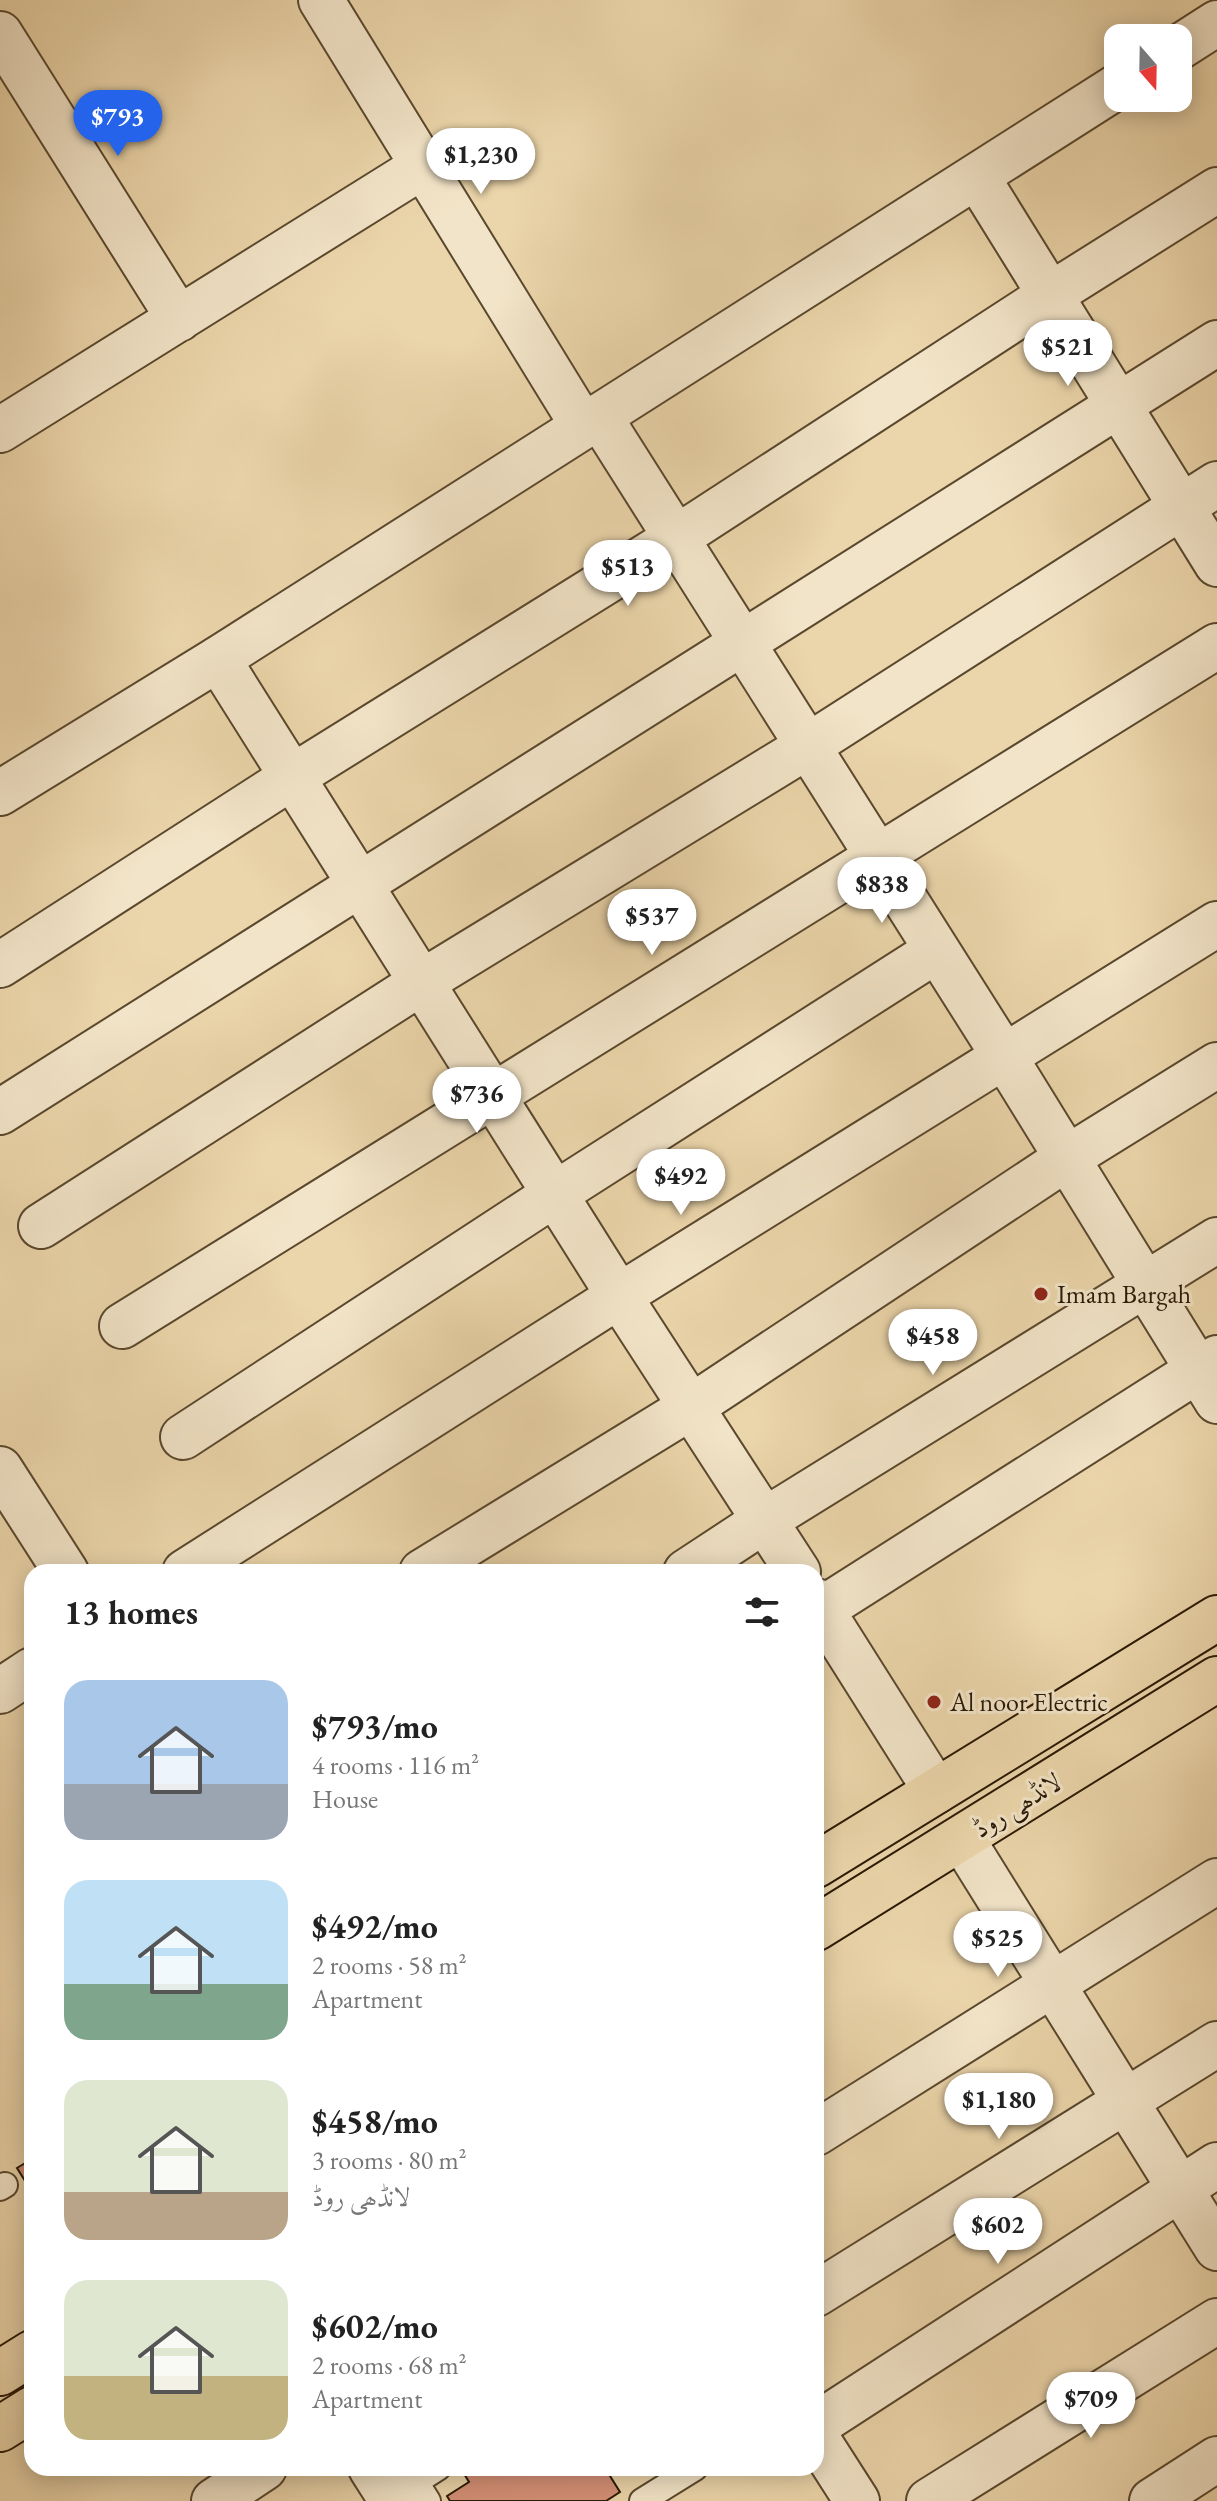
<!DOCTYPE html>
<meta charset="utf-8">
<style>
body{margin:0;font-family:"EB Garamond",Amiri,serif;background:#f2f2f2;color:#222;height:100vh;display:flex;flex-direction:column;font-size:30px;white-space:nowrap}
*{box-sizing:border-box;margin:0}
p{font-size:26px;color:#767676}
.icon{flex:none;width:44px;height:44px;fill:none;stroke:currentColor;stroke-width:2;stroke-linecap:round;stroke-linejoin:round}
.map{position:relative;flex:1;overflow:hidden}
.details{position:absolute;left:24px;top:1564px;width:800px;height:912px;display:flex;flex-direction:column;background:#fff;border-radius:24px;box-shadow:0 4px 20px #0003}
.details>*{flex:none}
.needle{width:52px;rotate:160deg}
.tools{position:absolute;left:1104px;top:24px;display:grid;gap:16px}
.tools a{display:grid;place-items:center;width:88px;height:88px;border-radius:16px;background:#fff;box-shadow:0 4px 20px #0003;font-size:40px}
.price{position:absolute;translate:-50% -68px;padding:0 18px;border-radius:28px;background:#fff;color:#222;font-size:26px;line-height:52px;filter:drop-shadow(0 2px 4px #0008)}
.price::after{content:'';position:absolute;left:50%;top:48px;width:24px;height:18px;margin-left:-12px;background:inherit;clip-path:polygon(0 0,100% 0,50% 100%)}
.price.on{background:#2563eb;color:#fff}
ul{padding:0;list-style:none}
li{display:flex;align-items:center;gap:24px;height:200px;padding:0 40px}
li span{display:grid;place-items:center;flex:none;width:224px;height:160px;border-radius:24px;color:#555}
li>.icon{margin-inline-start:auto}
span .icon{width:96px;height:96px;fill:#fffc;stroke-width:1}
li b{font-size:34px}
h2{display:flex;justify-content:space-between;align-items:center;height:96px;padding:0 40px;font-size:34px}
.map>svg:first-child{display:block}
</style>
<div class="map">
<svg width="1217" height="2501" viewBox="0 0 1217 2501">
<rect width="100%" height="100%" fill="#ebd5aa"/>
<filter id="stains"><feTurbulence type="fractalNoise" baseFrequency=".0025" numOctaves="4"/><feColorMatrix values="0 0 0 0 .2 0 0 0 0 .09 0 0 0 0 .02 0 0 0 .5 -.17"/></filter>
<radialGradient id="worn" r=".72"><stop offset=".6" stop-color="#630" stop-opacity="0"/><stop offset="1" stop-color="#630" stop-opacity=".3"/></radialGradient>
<path fill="#d49077" stroke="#2a1905" stroke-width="2" d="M 32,2159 L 32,2192 L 17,2168 Z
M 469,2468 L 605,2468 L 620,2492 L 606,2501 L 450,2501 L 447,2496 L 469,2482 L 463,2472 Z"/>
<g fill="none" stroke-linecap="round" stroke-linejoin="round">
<g stroke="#5a482e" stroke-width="28">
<path id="service" d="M 0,2188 L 5,2185
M 407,2468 L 428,2501
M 416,2482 L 438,2468
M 642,2501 L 695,2468"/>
</g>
<g stroke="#5a482e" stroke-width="48">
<path id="minor" d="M 321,0 L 583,426
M 0,34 L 179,319
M 977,177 L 1217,564
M 599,416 L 1004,1056 L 1217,1401
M 0,430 L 423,166
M 218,659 L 619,1296 L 798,1572
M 0,965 L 292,777 L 676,538 L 1050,295 L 1217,190
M 0,1112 L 1217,343
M 41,1226 L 422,982 L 808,746 L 1217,484
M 122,1326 L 1217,646
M 183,1437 L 555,1194 L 937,950
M 185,1572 L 619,1296 L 1217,924
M 422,1572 L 691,1407 L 1067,1158 L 1217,1065
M 686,1572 L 765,1520 L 1217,1240
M 816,1601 L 936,1791
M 816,1613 L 1217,1358
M 0,1691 L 32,1670
M 962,1839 L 1217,2248
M 816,2133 L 1217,1881
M 816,2294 L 1217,2044
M 816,2425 L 1217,2165
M 816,2437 L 857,2501
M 371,2468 L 392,2501
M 214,2501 L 264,2468
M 929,2501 L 1217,2321
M 1152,2501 L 1217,2459"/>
</g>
<g stroke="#5a482e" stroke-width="48">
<path id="tertiary" d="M 1178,48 L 1217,23
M 0,793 L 218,659 L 1118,86
M 0,1469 L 66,1572"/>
</g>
<g stroke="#2a1905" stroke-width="48">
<path id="primary" d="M 816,1865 L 1217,1618
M 816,1928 L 1217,1679
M 0,2373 L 32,2353
M 0,2429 L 32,2409"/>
</g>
<use href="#service" stroke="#f2e4c8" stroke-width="24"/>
<use href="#minor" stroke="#f2e4c8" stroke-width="44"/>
<use href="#tertiary" stroke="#f2e4c8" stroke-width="44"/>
<use href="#primary" stroke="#ebd5aa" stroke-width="44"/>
</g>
<g fill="#8f2418" stroke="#f2e4c8" stroke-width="3">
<circle cx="1041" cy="1294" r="8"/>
<circle cx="934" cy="1702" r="8"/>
</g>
<g text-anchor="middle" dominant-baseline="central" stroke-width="6" stroke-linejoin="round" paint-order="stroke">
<g font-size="26" fill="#2a1905" stroke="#f2e4c8" text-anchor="start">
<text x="1057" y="1294">Imam Bargah</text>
<text x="950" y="1702">Al noor Electric</text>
</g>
<g font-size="26" fill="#2a1905" stroke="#f2e4c8">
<text transform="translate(1017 1805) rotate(-32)">لانڈھی روڈ</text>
</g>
</g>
<rect width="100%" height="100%" filter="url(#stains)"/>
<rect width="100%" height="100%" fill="url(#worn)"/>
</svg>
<div class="tools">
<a><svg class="needle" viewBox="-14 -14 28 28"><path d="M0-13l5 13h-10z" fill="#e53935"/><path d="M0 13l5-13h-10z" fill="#767676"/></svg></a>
</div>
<b class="price on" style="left:118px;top:158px">$793</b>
<b class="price" style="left:481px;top:196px">$1,230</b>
<b class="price" style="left:1068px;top:388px">$521</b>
<b class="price" style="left:628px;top:608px">$513</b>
<b class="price" style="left:882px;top:925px">$838</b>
<b class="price" style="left:652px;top:957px">$537</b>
<b class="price" style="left:477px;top:1135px">$736</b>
<b class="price" style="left:681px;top:1217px">$492</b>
<b class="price" style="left:933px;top:1377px">$458</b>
<b class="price" style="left:998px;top:1979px">$525</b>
<b class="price" style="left:999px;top:2141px">$1,180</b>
<b class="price" style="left:998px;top:2266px">$602</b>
<b class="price" style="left:1091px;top:2440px">$709</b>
<section class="details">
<h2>13 homes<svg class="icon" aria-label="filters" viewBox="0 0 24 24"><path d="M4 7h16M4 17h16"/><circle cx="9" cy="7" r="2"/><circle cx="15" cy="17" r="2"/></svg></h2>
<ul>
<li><span style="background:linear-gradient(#a9c7e8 65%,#9aa5b1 0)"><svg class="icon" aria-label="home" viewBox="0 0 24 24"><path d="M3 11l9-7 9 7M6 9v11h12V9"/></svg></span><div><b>$793/mo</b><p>4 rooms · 116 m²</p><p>House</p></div></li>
<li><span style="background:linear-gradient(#bfe0f5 65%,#7fa58c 0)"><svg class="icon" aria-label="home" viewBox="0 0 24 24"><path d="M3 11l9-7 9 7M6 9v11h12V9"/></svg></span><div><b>$492/mo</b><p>2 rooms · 58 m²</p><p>Apartment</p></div></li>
<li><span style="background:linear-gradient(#dfe7d0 70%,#b9a48a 0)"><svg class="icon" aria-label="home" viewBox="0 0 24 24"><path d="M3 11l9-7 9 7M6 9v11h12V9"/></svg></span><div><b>$458/mo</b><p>3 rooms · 80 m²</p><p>لانڈھی روڈ</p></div></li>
<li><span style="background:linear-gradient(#dfe7d0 60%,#c2b280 0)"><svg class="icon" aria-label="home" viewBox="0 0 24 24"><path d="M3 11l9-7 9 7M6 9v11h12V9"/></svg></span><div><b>$602/mo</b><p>2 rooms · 68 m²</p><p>Apartment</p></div></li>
</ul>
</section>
</div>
